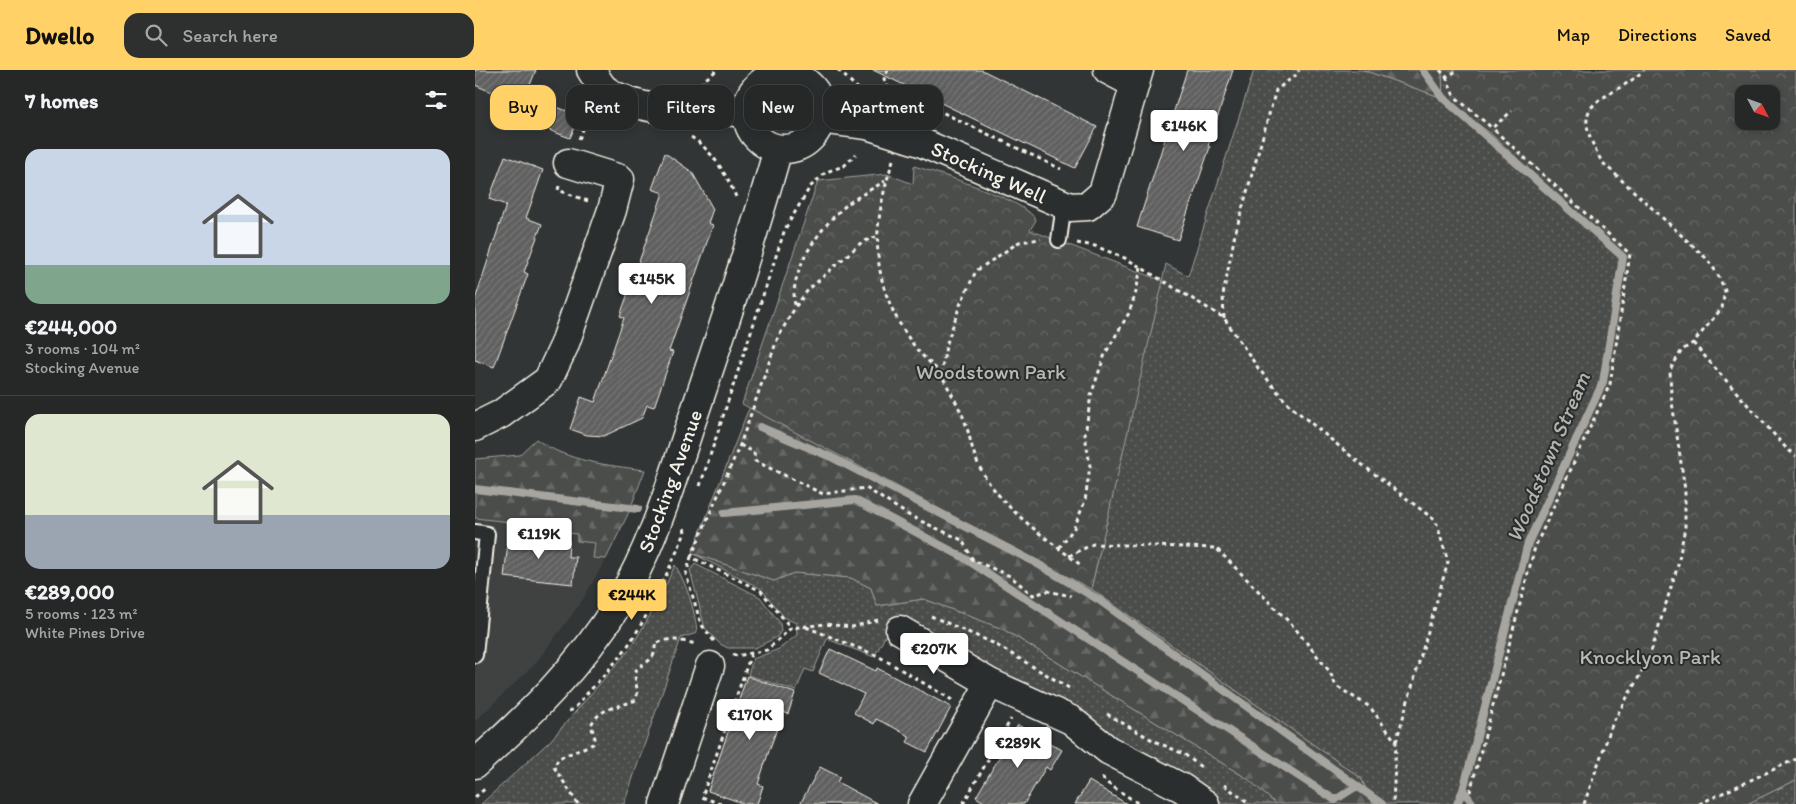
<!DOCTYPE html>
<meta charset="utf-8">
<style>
body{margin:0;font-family:Itim,sans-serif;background:#2e3030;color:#f1f3f6;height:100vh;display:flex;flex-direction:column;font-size:19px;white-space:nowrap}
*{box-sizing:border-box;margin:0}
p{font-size:16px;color:#a4a6a8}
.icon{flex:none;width:28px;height:28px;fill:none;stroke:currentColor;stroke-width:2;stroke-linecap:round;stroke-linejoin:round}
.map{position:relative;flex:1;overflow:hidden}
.side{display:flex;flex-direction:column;background:#262828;width:475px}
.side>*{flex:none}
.guide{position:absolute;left:15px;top:15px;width:475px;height:45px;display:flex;gap:10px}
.needle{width:32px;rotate:131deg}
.tools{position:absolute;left:1260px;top:15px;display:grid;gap:10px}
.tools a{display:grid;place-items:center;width:45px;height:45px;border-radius:10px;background:#262828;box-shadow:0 2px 8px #0003,0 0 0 1px #424445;font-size:25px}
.price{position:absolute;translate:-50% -42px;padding:0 11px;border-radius:5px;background:#fff;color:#222;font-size:16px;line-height:32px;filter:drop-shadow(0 1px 2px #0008)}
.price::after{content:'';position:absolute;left:50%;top:30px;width:15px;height:11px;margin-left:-8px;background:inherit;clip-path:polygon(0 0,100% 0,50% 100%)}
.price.on{background:#ffd166;color:#111}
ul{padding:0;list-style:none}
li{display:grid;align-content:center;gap:10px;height:265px;padding:0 25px}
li+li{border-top:1px solid #424445}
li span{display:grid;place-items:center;height:155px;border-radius:15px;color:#555}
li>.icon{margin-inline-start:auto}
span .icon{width:90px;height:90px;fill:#fffc;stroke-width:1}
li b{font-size:21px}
h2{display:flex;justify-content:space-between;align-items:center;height:60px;padding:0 25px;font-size:21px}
.chip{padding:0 18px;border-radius:15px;background:#262828;box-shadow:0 2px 8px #0003,0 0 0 1px #424445;font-size:18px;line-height:45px}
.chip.on{background:#ffd166;color:#111}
header{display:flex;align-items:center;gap:30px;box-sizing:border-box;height:70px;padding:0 25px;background:#ffd166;color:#111}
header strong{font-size:24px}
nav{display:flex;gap:28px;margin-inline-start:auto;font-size:18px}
.search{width:350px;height:45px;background:#2e3030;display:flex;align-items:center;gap:12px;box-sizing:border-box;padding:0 18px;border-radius:15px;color:#a4a6a8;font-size:19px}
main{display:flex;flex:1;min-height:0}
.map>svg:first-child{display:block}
</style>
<header>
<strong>Dwello</strong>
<div class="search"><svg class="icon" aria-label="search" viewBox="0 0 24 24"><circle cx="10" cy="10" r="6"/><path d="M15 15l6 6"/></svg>Search here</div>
<nav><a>Map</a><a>Directions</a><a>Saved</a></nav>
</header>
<main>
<section class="side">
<h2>7 homes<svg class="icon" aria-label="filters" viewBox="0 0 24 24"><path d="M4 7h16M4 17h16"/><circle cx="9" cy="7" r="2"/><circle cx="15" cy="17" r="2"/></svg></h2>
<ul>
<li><span style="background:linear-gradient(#c9d6e8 75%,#7fa58c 0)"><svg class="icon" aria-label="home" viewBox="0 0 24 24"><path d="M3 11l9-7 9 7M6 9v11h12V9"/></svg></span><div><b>€244,000</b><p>3 rooms · 104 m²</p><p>Stocking Avenue</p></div></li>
<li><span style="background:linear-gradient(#dfe7d0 65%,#9aa5b1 0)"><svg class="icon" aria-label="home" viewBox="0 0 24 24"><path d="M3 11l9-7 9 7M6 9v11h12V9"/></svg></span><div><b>€289,000</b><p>5 rooms · 123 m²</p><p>White Pines Drive</p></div></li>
</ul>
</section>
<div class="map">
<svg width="1321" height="734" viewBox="0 0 1321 734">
<defs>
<pattern id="grass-dots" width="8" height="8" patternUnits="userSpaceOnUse" patternTransform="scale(1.25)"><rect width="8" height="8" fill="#4b4d4c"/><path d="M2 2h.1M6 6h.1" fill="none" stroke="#666766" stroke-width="1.8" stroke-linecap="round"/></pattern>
<pattern id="forest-firs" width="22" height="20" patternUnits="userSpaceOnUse" patternTransform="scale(1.25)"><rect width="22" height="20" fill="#4b4d4c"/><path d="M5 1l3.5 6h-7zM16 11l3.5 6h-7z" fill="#666766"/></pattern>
<pattern id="park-crowns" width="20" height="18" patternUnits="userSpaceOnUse" patternTransform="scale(1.25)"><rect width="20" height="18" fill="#4b4d4c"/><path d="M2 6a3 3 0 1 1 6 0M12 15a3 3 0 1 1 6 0" fill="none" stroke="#666766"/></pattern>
<pattern id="building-hatch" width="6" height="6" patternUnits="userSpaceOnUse" patternTransform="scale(1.25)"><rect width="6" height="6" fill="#5f605f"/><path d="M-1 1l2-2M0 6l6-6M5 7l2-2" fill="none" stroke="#777776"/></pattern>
</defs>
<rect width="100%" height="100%" fill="#323535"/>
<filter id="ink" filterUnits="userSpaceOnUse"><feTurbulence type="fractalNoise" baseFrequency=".02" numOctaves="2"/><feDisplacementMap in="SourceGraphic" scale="10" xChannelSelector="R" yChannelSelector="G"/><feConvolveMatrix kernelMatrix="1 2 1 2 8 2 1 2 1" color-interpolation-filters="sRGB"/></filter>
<g filter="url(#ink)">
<path fill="#404242" d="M 0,448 L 36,452 L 35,457 L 102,464 L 102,471 L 120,473 L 118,488 L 131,489 L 105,534 L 60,594 L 0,651 Z"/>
<path fill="url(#grass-dots)" stroke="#a09f9a" d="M 779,0 L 888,0 L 968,28 L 1148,187 L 1128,312 L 1053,473 L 982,734 L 898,734 L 886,708 L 616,519 L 691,194 L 713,206 Z
M 217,483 L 299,511 L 319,503 L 376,508 L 396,518 L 402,536 L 449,529 L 528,559 L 773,709 L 801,734 L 748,734 L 721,716 L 418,552 L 399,587 L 352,569 L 338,602 L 330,599 L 321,621 L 273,605 L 278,589 L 304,579 L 322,565 L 321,553 L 310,548 L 285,518 Z
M 220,494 L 285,527 L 305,553 L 306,561 L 302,567 L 280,578 L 253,578 L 245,574 L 230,558 L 215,500 Z
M 200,495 C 211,512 221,543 222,563 L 206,568 L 149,734 L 6,734 L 75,671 L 155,579 L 183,532 Z
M 1321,710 L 1321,731 L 1315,734 L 1272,734 Z"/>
<path fill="url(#forest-firs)" stroke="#a09f9a" d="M 888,0 L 967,0 L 968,28 Z
M 280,328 L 611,513 L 616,519 L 886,708 L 898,734 L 801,734 L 773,709 L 528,559 L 449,529 L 402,536 L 396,518 L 376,508 L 319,503 L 299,511 L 217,483 L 272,343 Z
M 61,369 C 93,392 132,395 170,400 L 154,442 L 131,489 L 118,488 L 120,473 L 102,471 L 102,464 L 35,457 L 35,452 L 0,448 L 0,389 L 44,385 Z"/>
<path fill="url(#park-crowns)" stroke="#a09f9a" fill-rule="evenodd" d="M 967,0 L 1321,0 L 1321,710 L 1272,734 L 982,734 L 1053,473 L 1128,312 L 1148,187 L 1015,63 L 968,28 ZM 1269,24 L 1296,24 L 1296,51 L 1269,51 Z
M 439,96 C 462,103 552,130 561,150 L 555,160 L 688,211 L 616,519 L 267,334 L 343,111 L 412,104 L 438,114 Z"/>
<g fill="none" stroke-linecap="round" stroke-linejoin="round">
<path stroke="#a6a5a0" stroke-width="8" d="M 948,0 L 968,28 L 1148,187 L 1128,312 L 1053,473 L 988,720 L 998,734
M 285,357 L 356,387 L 561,493 L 624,530 L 907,734
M 0,419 L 163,439
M 249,443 L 380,430 L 486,486 L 860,730 L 882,716
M 982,734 L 988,720"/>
</g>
<path fill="url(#building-hatch)" stroke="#f4f1e8" d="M 0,0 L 61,0 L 47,35 L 0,15 Z
M 398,0 L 507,0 L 622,57 L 600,98 Z
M 712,0 L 758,0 L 733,76 L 735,77 L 703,170 L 662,157 Z
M 66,31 L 105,46 L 95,68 L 58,54 Z
M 190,83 L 217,102 L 238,139 L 233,153 L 238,155 L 194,281 L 198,282 L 179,337 L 172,335 L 167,348 L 129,366 L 112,365 L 95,359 L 106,327 L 120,332 L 149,248 L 145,246 L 188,123 L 177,119 Z
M 30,86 L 68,100 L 51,148 L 67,154 L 49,202 L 53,204 L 19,297 L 0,290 L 0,230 L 31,135 L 14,129 Z
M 34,465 L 94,471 L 93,487 L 101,487 L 98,514 L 29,507 Z
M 355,579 L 401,601 L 402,598 L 476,637 L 452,682 L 432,672 L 435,667 L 418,657 L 401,649 L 399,654 L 379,643 L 389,624 L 344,603 Z
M 272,606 L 320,623 L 313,644 L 308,642 L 295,678 L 283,714 L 288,716 L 282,734 L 270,734 L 233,721 Z
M 543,655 L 587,680 L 575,700 L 571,697 L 549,734 L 512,734 L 501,727 Z
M 345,697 L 365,707 L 362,712 L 403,734 L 325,734 Z
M 614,711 L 652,734 L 600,734 Z"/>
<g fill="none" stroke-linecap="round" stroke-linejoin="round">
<g stroke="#f4f1e8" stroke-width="18">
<path id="lane" d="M 584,170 L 589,135
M 0,462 L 12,464 L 0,585"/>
</g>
<g stroke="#f4f1e8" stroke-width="31">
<path id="street" d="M 116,0 C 120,6 124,14 129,19 C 165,46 228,40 272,42
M 633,0 L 660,14
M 345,49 L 392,55 L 445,72 L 595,137 L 613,136 L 628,123 L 664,0
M 0,357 L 26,344 L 73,310 L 89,276 L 137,140 L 145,109 L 93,93
M 425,560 L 515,613
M 189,734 L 235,596
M 447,734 L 515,613 L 596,650 L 633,680 L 707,718 L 730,734"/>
</g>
<g stroke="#f4f1e8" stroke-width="31">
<path id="secondary" d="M272 42a37 37 0 1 1 74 0a37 37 0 1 1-74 0Z
M 0,694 C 54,646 105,596 143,534 C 177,478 196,414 216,353 C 247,262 277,171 303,79"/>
</g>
<path stroke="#f4f1e8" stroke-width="3" stroke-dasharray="4 4" stroke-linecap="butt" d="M 363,0 L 389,24 L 391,30
M 413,0 L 409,9 L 412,16 L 586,99
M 965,0 L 971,7 L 983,0
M 971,7 L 979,26 L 1017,58 L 1037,41
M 228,15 L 228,11 L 242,0
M 216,67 C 236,79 252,105 261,127
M 104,69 L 116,40
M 418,90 C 395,162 394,214 440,277 C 448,288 461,296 468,308 C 475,321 483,335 489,349 C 494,362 496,376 501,389 C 520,435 569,466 607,496
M 84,116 L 83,120 L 113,131
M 602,173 L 620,176 L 652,189 L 749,248 L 783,298 L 813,334 L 876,386 L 961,451 L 973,492 L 921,672
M 320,235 C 313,200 347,154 374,133 C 386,125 398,118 410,111
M 749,248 L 748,225 L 760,164 L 801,20 L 821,5 L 824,0
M 1218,273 L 1311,378 L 1321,386
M 466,305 L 471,276 L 485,235 L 501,201 L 544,172 L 566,169
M 265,375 L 279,382 L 280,391 L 348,424 L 391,418 L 435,446 L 487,470 L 498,490 L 535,506 L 558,525 L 573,521 L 596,526
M 225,416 L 310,159 L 335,117 L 351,102 L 369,96 L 381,84
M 584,478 L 599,458 L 610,431 L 615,396 L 610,365 L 616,325 L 630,284 L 654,243 L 661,222 L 666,197
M 594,486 L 618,474 L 741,478 L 819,557 L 855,602 L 861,616 L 895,637 L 921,672 L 918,734
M 216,487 L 265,375 L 303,267 L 321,236 L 333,220 L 387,172 L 401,167
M 456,546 L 518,573 L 594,618
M 331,557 L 403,586 L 477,630
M 239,571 L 226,554 L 211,504 L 216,487 L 286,521 L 316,558
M 258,584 L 262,586 L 292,580 L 316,558 L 350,554 L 377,557 L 403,550
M 94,641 L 99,639 C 116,618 136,599 152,577 C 176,542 193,501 210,463 L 209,457
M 632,644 L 679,671 L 709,684 L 726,697
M 628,707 L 629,711 L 664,734
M 749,715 L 775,734
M 995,722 L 1060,477 L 1135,314 L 1155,184 L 1017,58
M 0,727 L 11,718
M 103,734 L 79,697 L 84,688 L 118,674 L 120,668 L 116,655 C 126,636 143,638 161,630 C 165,618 157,610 162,598 C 173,591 181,589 180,575 C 191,565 209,572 222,574
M 246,734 L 227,727 L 276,584
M 488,734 L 536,649
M 1109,734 L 1138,652 L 1173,591 L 1203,495 L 1210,457 L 1210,420 L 1196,325 L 1195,300 L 1207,280 L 1218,273 L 1247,238 L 1250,220 L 1242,203 L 1231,188 L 1127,92 C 1089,25 1130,36 1169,0
M 1224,734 L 1321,689"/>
<use href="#lane" stroke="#2a2d2e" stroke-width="14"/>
<use href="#street" stroke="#2a2d2e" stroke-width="28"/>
<use href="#secondary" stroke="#2a2d2e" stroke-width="28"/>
</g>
</g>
<g text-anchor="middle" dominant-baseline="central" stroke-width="4" stroke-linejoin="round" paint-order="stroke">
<g font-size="21" fill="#f4f1e8" stroke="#2a2d2e">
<text transform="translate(514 102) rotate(24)">Stocking Well</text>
<text transform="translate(195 411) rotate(-70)">Stocking Avenue</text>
</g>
<g font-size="21" fill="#b9b8b1" stroke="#2a2d2e">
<text x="516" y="301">Woodstown Park</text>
<text x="1175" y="586">Knocklyon Park</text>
</g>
<g font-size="22" font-style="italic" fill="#b3b2ac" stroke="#2a2d2e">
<text transform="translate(1073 387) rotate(-67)">Woodstown Stream</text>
</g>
</g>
</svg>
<div class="tools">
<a><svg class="needle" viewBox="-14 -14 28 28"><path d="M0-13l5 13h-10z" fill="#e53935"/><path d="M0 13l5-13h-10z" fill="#a4a6a8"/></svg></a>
</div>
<b class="price" style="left:709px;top:82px">€146K</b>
<b class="price" style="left:177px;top:235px">€145K</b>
<b class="price" style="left:64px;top:490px">€119K</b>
<b class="price on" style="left:157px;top:551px">€244K</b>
<b class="price" style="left:459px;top:605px">€207K</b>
<b class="price" style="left:275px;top:671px">€170K</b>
<b class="price" style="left:543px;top:699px">€289K</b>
<div class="guide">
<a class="chip on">Buy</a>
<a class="chip">Rent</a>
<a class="chip">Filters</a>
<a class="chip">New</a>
<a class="chip">Apartment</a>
</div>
</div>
</main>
